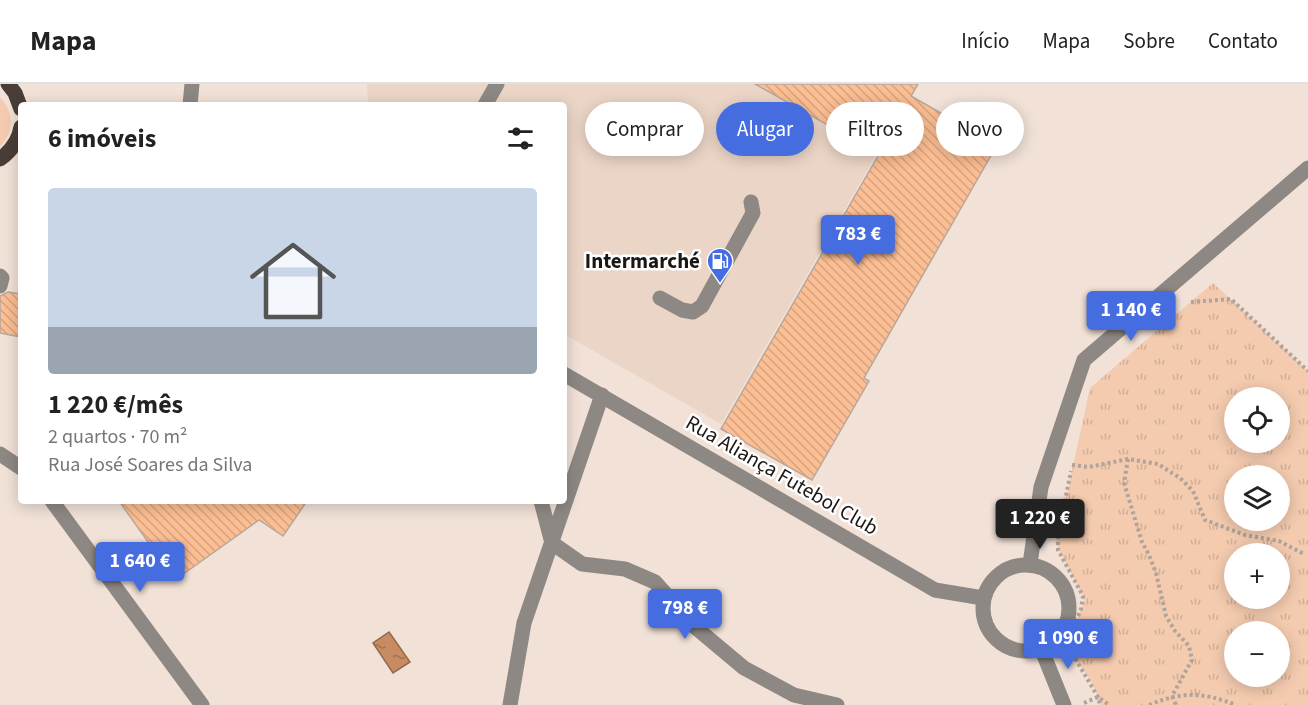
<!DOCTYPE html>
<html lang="pt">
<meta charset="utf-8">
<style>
body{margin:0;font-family:"Source Sans 3",sans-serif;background:#f6f6f6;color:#222;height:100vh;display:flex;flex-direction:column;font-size:22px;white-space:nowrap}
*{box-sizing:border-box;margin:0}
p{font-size:20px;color:#767676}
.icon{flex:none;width:33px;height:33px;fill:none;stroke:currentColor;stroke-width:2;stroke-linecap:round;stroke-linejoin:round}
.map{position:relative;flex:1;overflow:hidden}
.panel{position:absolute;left:18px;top:18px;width:549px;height:402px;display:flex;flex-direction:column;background:#fff;border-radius:6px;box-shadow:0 3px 15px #0003}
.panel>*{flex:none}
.banner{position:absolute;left:585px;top:18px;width:570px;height:54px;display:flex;gap:12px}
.fabs{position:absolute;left:1224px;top:303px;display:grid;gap:12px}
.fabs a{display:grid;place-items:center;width:66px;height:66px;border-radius:50%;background:#fff;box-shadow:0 3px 15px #0003;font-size:30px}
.price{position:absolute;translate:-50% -51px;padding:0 14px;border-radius:6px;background:#456de0;color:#fff;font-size:20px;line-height:39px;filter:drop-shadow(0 2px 3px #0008)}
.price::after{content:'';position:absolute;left:50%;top:36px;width:18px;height:14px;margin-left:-9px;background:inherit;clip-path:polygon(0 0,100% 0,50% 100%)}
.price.selected{background:#222;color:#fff}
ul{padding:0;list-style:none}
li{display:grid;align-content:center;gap:12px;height:318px;padding:0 30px}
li+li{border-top:2px solid #e0e0e0}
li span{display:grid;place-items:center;height:186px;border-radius:6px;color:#555}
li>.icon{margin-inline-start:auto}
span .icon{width:108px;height:108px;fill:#fffc;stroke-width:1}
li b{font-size:26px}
h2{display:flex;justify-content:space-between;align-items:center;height:72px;padding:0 30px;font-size:26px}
.tag{padding:0 21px;border-radius:27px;background:#fff;box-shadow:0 3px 15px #0003;font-size:21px;line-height:54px}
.tag.selected{background:#456de0;color:#fff}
header{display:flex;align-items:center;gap:36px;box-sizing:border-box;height:84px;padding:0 30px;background:#fff;border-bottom:2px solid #e0e0e0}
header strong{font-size:28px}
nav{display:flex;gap:33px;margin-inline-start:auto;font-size:21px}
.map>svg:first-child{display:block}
</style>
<header>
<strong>Mapa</strong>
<nav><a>Início</a><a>Mapa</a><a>Sobre</a><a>Contato</a></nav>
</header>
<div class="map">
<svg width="1308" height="621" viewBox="0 0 1308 621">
<defs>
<pattern id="park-tufts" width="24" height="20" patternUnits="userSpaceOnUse" patternTransform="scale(1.5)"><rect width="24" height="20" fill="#f4cbaf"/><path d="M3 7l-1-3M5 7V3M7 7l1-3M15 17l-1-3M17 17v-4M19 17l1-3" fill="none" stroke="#d1ae96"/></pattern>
<pattern id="water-ripples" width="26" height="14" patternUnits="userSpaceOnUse" patternTransform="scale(1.5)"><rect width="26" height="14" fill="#c78c63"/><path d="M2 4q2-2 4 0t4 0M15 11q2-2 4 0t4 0" fill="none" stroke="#a17150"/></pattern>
<pattern id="building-back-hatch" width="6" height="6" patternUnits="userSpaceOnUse" patternTransform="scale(1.5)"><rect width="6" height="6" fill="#fcbe93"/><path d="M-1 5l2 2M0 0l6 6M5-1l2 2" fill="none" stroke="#d7a37e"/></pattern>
</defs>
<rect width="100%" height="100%" fill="#f1e1d7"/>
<path fill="#ebd5c6" d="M 367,0 L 917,0 L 721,340 L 564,250 L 564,21 L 368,21 Z"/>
<path fill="#f4cbaf" d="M 0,13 C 14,29 15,47 0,63 Z"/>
<path fill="url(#park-tufts)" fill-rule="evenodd" d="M 1213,199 L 1308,287 L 1308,621 L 1100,621 C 1096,600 1081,579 1063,567 L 1085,516 L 1056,460 L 1090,304 ZM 1234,314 L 1280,314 L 1280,358 L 1234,358 ZM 1234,392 L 1280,392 L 1280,436 L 1234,436 ZM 1234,470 L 1280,470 L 1280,514 L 1234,514 ZM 1234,548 L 1280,548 L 1280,592 L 1234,592 Z"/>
<path fill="url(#water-ripples)" stroke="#94694b" stroke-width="1.5" d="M 389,548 L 410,578 L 393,589 L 373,559 Z"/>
<path fill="url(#building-back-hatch)" stroke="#b7a89e" stroke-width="1.5" d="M 755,0 L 918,0 L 911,12 L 997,61 L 864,294 L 869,297 L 812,396 L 721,345 L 879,70 Z
M 8,208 L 21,210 L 21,253 L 0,249 L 0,212 Z
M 119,417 L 307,417 L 283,452 L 259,436 L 175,496 Z"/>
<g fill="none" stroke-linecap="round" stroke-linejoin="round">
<path stroke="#b0a39b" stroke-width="4" stroke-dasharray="3 3" stroke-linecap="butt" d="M 1191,218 L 1231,215 L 1308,287
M 1128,375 L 1124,399 L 1142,458 L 1149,471 L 1156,489 L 1166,532 L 1175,547 L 1189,562 L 1192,576 L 1172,612 L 1176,621
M 1072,381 L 1089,383 L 1128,375 L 1158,380 L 1180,394 L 1193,407 L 1205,436 L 1245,451 L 1279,457 L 1304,470
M 1060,441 L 1071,387
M 1058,452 L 1058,466 L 1083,512 L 1081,525 L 1070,551 L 1076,576 L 1098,613 L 1100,621
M 1084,619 L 1098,613 L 1109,621
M 1149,621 C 1183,607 1202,608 1236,621"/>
<path stroke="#8e8884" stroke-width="15" d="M 0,192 L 2,194 L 0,202
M 660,214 L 682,226 L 693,228 L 702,222 L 753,129 L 751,118"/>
<path stroke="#8e8884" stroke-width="15" d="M 190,21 L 192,0
M 485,21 L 497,0
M 541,417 L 552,459
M 552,459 L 582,480 L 625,485 L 655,498 L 695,543 L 744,584 L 794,611 L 837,621
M 1030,480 L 1041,403 L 1084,276 L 1308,84
M 510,621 L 524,539 L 602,311"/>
<path stroke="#8e8884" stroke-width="15" d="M 564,290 L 935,506 L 983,514
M 0,370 L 21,384
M 52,417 L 202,621
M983 524a43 43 0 1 1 86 0a43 43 0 1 1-86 0Z
M 1041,564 L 1064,621"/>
<path stroke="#493e37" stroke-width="15" d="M 8,0 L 15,9 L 21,25
M 0,75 C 11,67 19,56 21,43"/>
</g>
<defs>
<g id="fuel-pin" transform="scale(1.35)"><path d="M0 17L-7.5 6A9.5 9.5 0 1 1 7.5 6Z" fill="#456de0" stroke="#fff"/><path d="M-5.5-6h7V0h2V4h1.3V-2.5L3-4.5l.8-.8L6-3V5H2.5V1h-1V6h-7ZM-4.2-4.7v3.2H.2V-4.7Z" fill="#fff"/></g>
</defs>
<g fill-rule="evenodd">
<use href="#fuel-pin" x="720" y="177"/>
</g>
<g text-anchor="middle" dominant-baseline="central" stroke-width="5" stroke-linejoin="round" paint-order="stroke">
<g font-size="21" font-weight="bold" fill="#1c1713" stroke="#fff" text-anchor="end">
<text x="700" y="177">Intermarché</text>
</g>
<g font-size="21" fill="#1c1713" stroke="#fff">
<text transform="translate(782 391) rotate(30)">Rua Aliança Futebol Club</text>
</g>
</g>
</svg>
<div class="fabs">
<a><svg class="icon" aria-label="locate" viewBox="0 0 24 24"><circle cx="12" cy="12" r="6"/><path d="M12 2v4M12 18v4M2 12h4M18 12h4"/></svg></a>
<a><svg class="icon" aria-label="layers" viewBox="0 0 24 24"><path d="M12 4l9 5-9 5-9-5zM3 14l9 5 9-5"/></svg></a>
<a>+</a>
<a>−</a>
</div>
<b class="price" style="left:858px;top:182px">783 €</b>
<b class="price" style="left:1131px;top:258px">1 140 €</b>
<b class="price selected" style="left:1040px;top:466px">1 220 €</b>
<b class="price" style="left:140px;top:509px">1 640 €</b>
<b class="price" style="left:685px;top:556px">798 €</b>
<b class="price" style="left:1068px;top:586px">1 090 €</b>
<div class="banner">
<a class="tag">Comprar</a>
<a class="tag selected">Alugar</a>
<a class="tag">Filtros</a>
<a class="tag">Novo</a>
</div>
<section class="panel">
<h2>6 imóveis<svg class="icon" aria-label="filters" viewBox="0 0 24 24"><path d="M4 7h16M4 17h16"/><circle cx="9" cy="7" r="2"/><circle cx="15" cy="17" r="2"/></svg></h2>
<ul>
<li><span style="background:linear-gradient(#c9d6e8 75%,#9aa5b1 0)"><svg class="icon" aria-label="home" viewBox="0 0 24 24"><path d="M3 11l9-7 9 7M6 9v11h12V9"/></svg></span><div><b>1 220 €/mês</b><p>2 quartos · 70 m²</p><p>Rua José Soares da Silva</p></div></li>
</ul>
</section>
</div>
